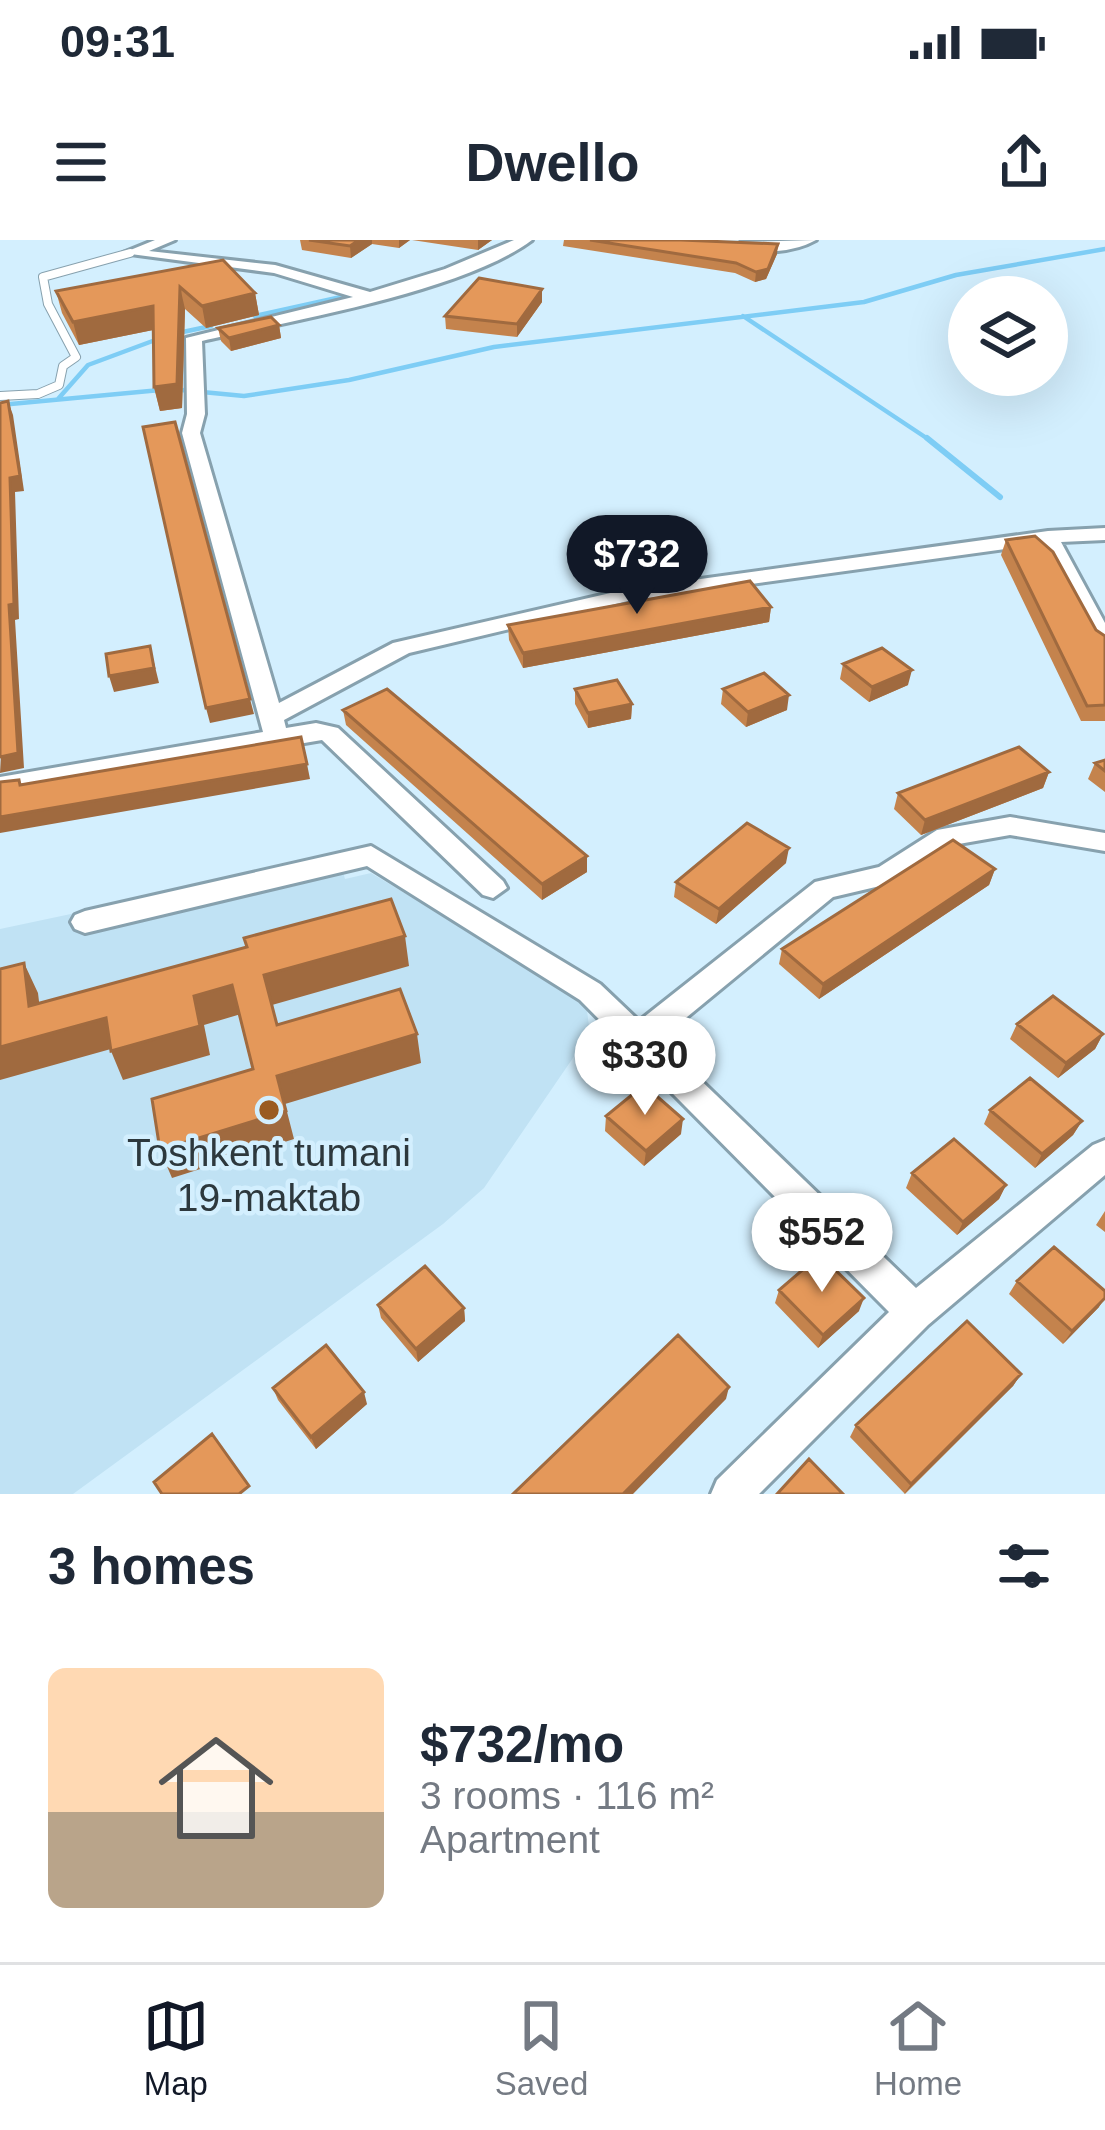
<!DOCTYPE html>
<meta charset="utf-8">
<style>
body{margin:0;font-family:Arial,sans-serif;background:#f6f6f7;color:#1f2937;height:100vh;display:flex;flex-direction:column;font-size:45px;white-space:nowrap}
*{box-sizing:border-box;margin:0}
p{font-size:39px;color:#747a83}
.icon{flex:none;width:66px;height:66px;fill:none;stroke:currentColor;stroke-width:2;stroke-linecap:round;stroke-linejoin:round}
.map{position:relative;height:1254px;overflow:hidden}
.sheet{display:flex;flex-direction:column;background:#fff;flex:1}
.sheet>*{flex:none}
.tools{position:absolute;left:948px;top:36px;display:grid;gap:24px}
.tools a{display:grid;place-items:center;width:120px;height:120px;border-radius:50%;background:#fff;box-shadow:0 12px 48px #0002;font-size:60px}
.price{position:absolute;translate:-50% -102px;padding:0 27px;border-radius:42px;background:#fff;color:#222;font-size:39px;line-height:78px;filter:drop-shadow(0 3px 6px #0008)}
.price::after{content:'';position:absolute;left:50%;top:72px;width:36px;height:27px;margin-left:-18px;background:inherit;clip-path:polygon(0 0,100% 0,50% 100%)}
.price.on{background:#111827;color:#fff}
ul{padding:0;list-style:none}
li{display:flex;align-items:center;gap:36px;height:300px;padding:0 48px}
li+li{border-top:3px solid #e0e1e3}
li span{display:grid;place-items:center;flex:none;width:336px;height:240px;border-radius:18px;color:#555}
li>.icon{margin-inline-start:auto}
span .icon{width:144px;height:144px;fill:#fffc;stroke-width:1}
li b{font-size:51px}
h2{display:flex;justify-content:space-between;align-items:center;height:144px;padding:0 48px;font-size:51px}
.status{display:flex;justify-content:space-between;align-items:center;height:84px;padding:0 60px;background:#fff;direction:ltr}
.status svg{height:33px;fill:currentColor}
header{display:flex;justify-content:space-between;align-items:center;height:156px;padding:0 48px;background:#fff;font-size:54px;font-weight:700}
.menu{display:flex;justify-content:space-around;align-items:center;height:168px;border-top:3px solid #e0e1e3;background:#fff;font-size:33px;color:#747a83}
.menu a{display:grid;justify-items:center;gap:6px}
.menu .on{color:#111827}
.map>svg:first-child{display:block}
</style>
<div class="status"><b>09:31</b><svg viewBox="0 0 49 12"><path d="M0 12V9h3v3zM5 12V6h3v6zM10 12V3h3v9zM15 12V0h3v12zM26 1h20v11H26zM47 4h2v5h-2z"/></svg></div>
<header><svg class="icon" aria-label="menu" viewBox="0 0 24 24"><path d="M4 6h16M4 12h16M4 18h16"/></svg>Dwello<svg class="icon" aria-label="share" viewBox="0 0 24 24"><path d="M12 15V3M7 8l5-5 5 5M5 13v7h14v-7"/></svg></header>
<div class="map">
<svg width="1105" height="1254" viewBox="0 0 1105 1254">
<rect width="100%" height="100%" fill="#d3effe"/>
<path fill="#c0e2f4" d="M 339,617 L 345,639 L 371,633 L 577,756 L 587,771 L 590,793 L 484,948 L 443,984 L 73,1254 L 0,1254 L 0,689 Z"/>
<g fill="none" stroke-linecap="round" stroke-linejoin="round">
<path stroke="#7ecdf5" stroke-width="4.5" d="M 255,76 L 341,57
M 743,76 L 931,201
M 178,93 L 211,86
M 58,159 L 88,125 L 158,99
M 0,165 L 171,149 L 244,156 L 349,140 L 494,107 L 864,62 L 956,35 L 1105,9"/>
<path stroke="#7ecdf5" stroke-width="6" d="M 927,198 L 1000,257"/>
<g stroke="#87a1ae" stroke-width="10">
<path id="lane" d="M 0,156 L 38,154 L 59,145 L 63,126 L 76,117 L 48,64 L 43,37 L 130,13"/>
</g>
<g stroke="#87a1ae" stroke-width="6">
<path id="street" d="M 155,0 L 175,0 L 149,11 L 275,25 L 370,52 L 445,29 L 514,0 L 532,0 C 463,52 289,81 202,101 L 205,174 L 200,193 L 279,463 L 393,403 L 628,349 L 1048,291 L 1105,288 L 1105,300 L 1061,302 L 1105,383 L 1105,410 L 1094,403 L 1042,304 L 628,361 L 409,413 L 284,480 L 286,488 L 316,483 L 338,488 L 503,641 L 507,648 L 493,658 L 483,655 L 322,500 L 0,555 L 0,537 L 263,492 L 182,193 L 187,174 L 186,98 L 353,57 L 274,33 L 123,13 Z
M 816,0 C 795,12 757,16 735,6 L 742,2 Z
M 1010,577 L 1105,593 L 1105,611 L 1010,595 L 953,605 L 897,642 L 833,657 L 659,800 L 916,1048 L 1093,905 L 1105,900 L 1105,935 L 928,1085 L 759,1254 L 711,1254 L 717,1240 L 889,1072 L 580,760 L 367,626 L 85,693 L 75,689 L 71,682 L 75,675 L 85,671 L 371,606 L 600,744 L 639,781 L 815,642 L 879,627 L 937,590 Z"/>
</g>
<use href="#lane" stroke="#fff" stroke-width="8"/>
<use href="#street" fill="#fff" fill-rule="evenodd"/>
</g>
<path fill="#c4834d" d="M 300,0 L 410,0 L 399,8 L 372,4 L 351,18 L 302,10 Z
M 412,0 L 492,0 L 478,10 Z
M 564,0 L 681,0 L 777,14 L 766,39 L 755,42 L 735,33 L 563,6 Z
M 223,20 L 255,53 L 259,75 L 206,88 L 185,69 L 182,168 L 160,171 L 154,147 L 153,90 L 79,105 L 62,73 L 56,51 Z
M 542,49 L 542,62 L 517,97 L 446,89 L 445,76 Z
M 279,85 L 281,98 L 231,111 L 221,101 L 218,88 Z
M 1006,300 L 1096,390 L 1105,396 L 1105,481 L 1081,481 L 1001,315 Z
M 771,367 L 769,382 L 523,428 L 509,400 L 508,385 Z
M 843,424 L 908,445 L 869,462 L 840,439 Z
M 575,449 L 632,464 L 631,479 L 588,488 L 575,464 Z
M 723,449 L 787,470 L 746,487 L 721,464 Z
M 343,470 L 587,616 L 587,632 L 542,660 L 346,485 Z
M 1105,520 L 1105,552 L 1088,539 L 1095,523 Z
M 1049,532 L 1043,548 L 921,595 L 894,569 L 898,553 Z
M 786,623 L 716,684 L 674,657 L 676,642 Z
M 995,629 L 989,645 L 819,759 L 779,724 L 782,709 Z
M 1017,784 L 1103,794 L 1095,809 L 1058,838 L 1010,799 Z
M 990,870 L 1082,881 L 1073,895 L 1035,928 L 984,884 Z
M 606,876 L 681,894 L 644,926 L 605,891 Z
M 912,933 L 1006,945 L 999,959 L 957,995 L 906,948 Z
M 1105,971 L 1105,992 L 1096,985 Z
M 1017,1041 L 1099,1067 L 1063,1104 L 1009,1054 Z
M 779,1050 L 859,1071 L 818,1108 L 775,1063 Z
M 378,1065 L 464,1068 L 465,1081 L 418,1122 L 381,1078 Z
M 1021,1134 L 1013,1146 L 905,1254 L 850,1197 L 856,1185 Z
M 273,1148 L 367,1164 L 316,1209 L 278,1160 Z"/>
<path fill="#a06a3f" d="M 359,0 L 372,0 L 372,4 L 351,18 L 350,6 Z
M 399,0 L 410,0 L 399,8 Z
M 478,0 L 492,0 L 478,10 Z
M 778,4 L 777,14 L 766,39 L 755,42 L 756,32 Z
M 180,47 L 185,69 L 182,168 L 160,171 L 154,147 Z
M 542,49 L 542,62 L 517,97 L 517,84 Z
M 255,53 L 259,75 L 206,88 L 202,66 Z
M 153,66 L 158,89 L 79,105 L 73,82 Z
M 279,85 L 281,98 L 231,111 L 229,98 Z
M 8,161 L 13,175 L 24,251 L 15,252 L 19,379 L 15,380 L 24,528 L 0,533 L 9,365 Z
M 771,367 L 769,382 L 523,428 L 523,413 Z
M 150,406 L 159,443 L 114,452 L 109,436 Z
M 912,430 L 908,445 L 869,462 L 872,447 Z
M 789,455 L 787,470 L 746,487 L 748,472 Z
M 250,459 L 254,474 L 210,483 L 206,468 Z
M 632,464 L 631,479 L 588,488 L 588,473 Z
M 307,524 L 310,539 L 0,593 L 0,577 Z
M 1049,532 L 1043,548 L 921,595 L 925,580 Z
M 789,608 L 786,623 L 716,684 L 719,669 Z
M 587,616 L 587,632 L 542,660 L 542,644 Z
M 995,629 L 989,645 L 819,759 L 823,744 Z
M 405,696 L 409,726 L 272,765 L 264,735 Z
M 24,723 L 38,753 L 43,795 L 106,778 L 118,807 L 0,840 L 0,807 L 29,766 Z
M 232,745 L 241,774 L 204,785 L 210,815 L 123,840 L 111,811 L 194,756 Z
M 417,794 L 421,823 L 285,864 L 294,899 L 172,938 L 160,910 L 277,836 Z
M 1103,794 L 1095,809 L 1058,838 L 1066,823 Z
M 683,879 L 681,894 L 644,926 L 646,911 Z
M 1082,881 L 1073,895 L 1035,928 L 1042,914 Z
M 1006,945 L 999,959 L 957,995 L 963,982 Z
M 864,1058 L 859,1071 L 818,1108 L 823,1095 Z
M 1105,1058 L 1099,1067 L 1063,1104 L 1072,1091 Z
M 464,1068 L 465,1081 L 418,1122 L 416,1109 Z
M 1021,1134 L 1013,1146 L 904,1254 L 911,1244 Z
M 729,1147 L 726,1159 L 633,1254 L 623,1254 Z
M 364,1152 L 367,1164 L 316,1209 L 311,1197 Z"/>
<path fill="#e4985a" stroke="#a06a3f" stroke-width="3" d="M 309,0 L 359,0 L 350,6 Z
M 590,0 L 681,0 L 778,4 L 768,29 L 756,32 L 736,23 Z
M 223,20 L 255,53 L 202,66 L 180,47 L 177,144 L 154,147 L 153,66 L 73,82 L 56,51 Z
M 479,38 L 542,49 L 517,84 L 445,76 Z
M 271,77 L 279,85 L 229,98 L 218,88 Z
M 8,161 L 20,236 L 10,238 L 14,364 L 9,365 L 18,513 L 0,517 L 0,163 Z
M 175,182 L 250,459 L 206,468 L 143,187 Z
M 1035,296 L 1053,312 L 1096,390 L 1105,396 L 1105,465 L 1087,466 L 1006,300 Z
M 750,341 L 771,367 L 523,413 L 508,385 Z
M 150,406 L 154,428 L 109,436 L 106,414 Z
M 882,408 L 912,430 L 872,447 L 843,424 Z
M 764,433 L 789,455 L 748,472 L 723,449 Z
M 617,440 L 632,464 L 588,473 L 575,449 Z
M 387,449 L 587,616 L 542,644 L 343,470 Z
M 301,497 L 307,524 L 0,577 L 0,542 L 19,540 L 20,545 Z
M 1019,507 L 1049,532 L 925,580 L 898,553 Z
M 1105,520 L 1105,531 L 1095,523 Z
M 747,583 L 789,608 L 719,669 L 676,642 Z
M 953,600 L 995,629 L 823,744 L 782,709 Z
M 391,659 L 405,696 L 264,735 L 277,785 L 400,749 L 417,794 L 277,836 L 286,871 L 160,910 L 152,859 L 253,829 L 232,745 L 194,756 L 200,786 L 111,811 L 106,778 L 0,807 L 0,729 L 24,723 L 29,766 L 247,707 L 244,698 Z
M 1053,756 L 1103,794 L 1066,823 L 1017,784 Z
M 1030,838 L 1082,881 L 1042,914 L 990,870 Z
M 644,845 L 683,879 L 646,911 L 606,876 Z
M 954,899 L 1006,945 L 963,982 L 912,933 Z
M 1054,1007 L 1105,1051 L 1105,1058 L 1072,1091 L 1017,1041 Z
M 820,1015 L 864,1058 L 823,1095 L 779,1050 Z
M 425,1026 L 464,1068 L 416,1109 L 378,1065 Z
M 967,1081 L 1021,1134 L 911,1244 L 856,1185 Z
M 678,1095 L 729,1147 L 623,1254 L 513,1254 Z
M 326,1105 L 364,1152 L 311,1197 L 273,1148 Z
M 212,1194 L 249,1246 L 239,1254 L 162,1254 L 154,1242 Z
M 809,1219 L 843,1254 L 777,1254 Z"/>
<circle fill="#9a5b22" stroke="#d3effe" stroke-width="4.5" cx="269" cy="870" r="12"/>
<g text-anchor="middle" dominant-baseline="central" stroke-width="9" stroke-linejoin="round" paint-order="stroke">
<g font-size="39" fill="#2d383d" stroke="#d3effe">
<text x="269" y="912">Toshkent tumani<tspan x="269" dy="45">19-maktab</tspan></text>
</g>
</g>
</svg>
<div class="tools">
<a><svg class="icon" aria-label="layers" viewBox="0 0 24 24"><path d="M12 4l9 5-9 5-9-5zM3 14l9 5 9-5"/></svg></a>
</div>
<b class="price on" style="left:637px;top:377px">$732</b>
<b class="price" style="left:645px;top:878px">$330</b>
<b class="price" style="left:822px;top:1055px">$552</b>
</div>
<section class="sheet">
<h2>3 homes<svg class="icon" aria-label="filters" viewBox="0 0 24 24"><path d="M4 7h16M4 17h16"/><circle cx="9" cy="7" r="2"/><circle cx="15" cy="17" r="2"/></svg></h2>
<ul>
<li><span style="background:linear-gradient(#ffd9b3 60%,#b9a48a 0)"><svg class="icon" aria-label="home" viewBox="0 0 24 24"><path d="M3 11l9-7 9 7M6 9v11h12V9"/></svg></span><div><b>$732/mo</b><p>3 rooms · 116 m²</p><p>Apartment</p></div></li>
</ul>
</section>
<nav class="menu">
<a class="on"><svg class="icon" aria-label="map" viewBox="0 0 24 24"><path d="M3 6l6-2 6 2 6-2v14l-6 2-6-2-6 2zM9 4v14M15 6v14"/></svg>Map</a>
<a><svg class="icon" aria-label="saved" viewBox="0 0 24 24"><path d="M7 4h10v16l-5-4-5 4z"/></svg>Saved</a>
<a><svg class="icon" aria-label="home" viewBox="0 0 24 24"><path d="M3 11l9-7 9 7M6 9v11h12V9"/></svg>Home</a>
</nav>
